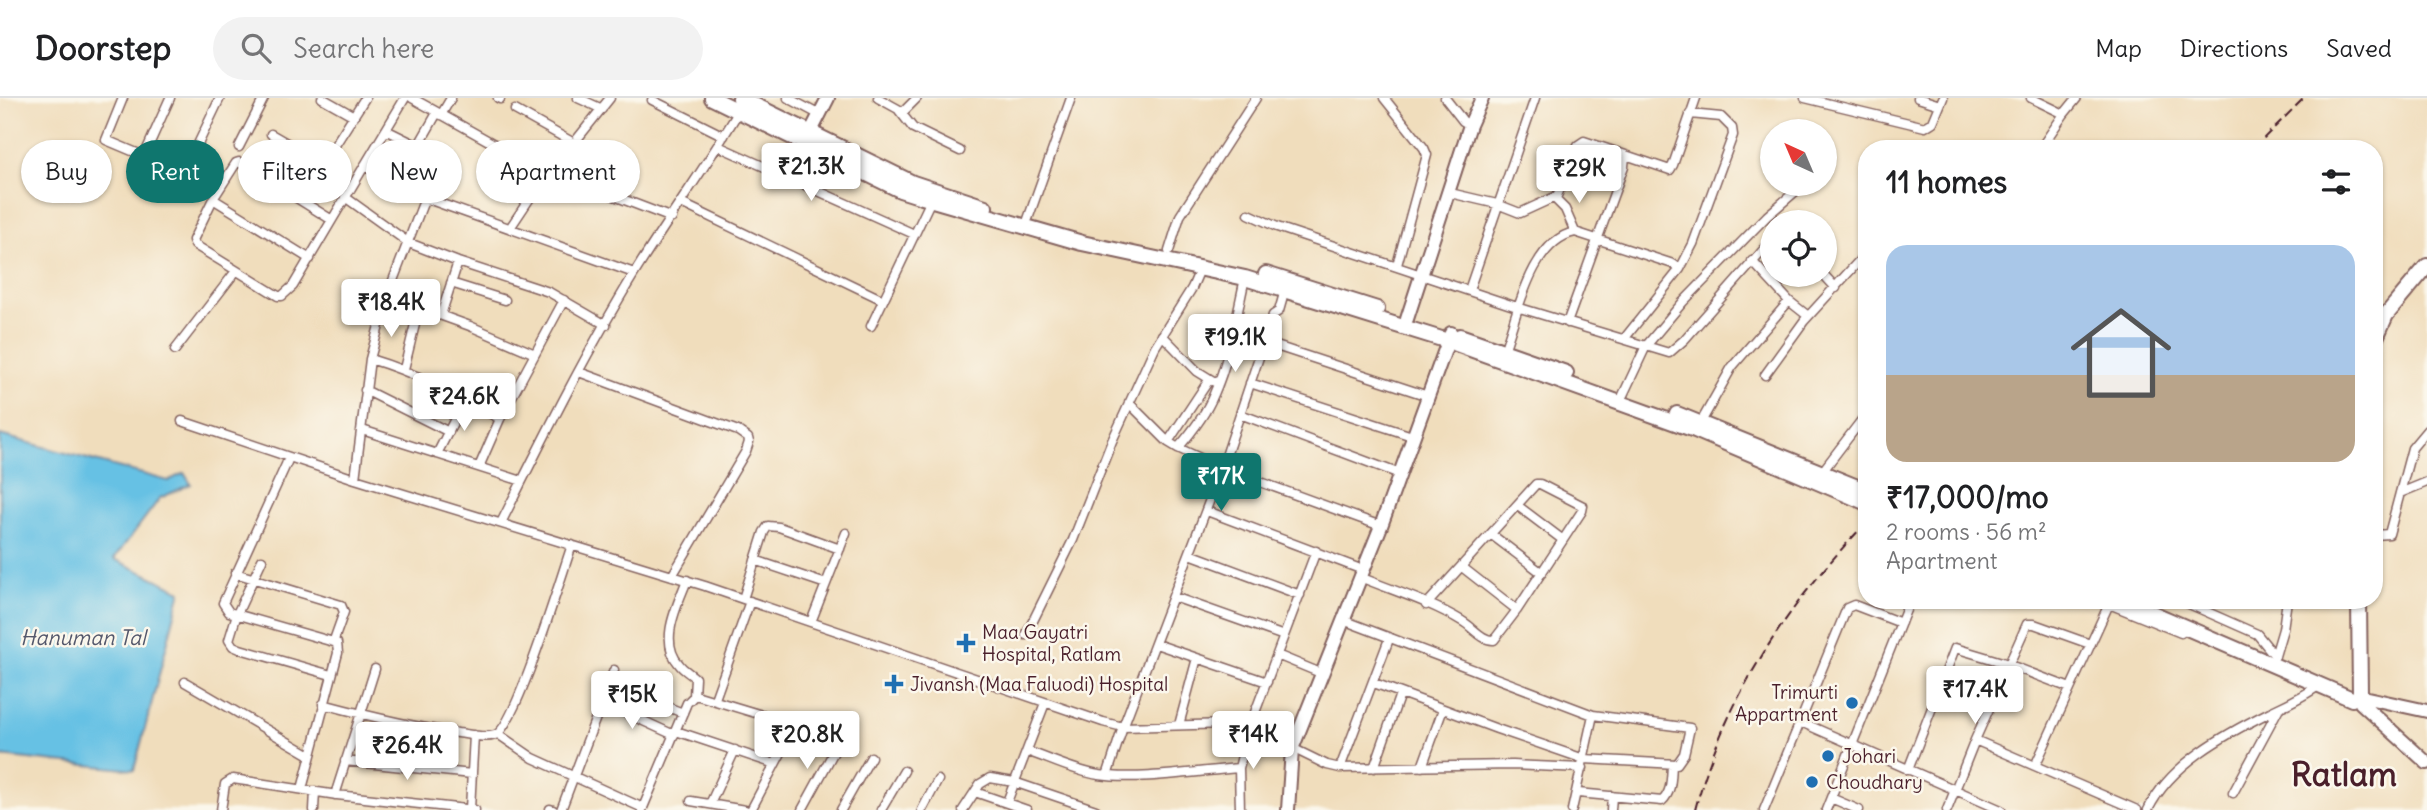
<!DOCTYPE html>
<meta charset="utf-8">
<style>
body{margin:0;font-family:Delius,sans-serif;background:#f2f2f2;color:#202124;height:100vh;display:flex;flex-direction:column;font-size:26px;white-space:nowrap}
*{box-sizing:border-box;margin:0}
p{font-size:23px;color:#757577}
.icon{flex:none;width:38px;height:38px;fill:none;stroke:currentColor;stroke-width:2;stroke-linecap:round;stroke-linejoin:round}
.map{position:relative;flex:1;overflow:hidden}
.side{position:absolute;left:1858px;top:42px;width:525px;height:469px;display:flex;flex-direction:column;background:#fff;border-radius:28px;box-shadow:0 2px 5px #0004}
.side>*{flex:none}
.hud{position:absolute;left:21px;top:42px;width:665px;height:63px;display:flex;gap:14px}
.needle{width:46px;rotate:316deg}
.fabs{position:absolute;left:1760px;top:21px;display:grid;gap:14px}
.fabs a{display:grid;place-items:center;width:77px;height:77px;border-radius:50%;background:#fff;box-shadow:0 2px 5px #0004;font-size:35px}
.price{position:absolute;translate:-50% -60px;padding:0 16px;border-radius:7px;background:#fff;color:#222;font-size:23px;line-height:46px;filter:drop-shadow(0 2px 4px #0008)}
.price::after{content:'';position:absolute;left:50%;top:42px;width:21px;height:16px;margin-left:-10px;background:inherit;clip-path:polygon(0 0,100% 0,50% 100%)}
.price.on{background:#0f766e;color:#fff}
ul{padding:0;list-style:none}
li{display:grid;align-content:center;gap:14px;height:371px;padding:0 28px}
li+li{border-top:2px solid #e0e0e0}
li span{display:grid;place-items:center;height:217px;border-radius:21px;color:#555}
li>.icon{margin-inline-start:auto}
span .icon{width:126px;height:126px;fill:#fffc;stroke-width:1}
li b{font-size:30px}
h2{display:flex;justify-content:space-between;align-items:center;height:84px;padding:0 28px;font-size:30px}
.pill{padding:0 24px;border-radius:32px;background:#fff;box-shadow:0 2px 5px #0004;font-size:24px;line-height:63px}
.pill.on{background:#0f766e;color:#fff}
header{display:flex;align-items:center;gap:42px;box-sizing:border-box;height:98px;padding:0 35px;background:#fff;border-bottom:2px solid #e0e0e0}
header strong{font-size:33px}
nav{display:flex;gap:38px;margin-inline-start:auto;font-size:24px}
.search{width:490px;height:63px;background:#f2f2f2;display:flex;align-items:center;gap:18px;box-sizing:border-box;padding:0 24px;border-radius:38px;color:#757577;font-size:26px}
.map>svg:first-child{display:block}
</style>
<header>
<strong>Doorstep</strong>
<div class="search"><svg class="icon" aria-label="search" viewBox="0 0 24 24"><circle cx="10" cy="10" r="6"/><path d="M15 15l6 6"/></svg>Search here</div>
<nav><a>Map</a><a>Directions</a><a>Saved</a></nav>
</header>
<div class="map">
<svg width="2427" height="712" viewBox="0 0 2427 712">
<rect width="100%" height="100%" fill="#fbf7ec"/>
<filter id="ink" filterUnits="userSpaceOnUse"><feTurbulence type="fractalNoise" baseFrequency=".0143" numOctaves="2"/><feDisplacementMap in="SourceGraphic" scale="14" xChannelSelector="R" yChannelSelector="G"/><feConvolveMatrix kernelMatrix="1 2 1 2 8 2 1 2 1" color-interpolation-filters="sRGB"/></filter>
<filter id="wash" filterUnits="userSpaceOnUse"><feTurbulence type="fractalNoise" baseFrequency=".00686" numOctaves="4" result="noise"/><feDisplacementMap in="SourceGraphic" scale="28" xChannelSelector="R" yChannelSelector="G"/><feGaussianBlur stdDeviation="1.57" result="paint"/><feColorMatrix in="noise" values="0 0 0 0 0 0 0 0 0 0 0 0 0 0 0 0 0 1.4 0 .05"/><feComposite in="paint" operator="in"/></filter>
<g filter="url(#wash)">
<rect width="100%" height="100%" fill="#f0ddbc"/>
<path fill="#66c1e4" stroke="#587088" stroke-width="2" d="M 0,337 L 168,383 L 184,375 L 191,386 L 160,400 L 114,461 L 181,493 L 134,672 L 0,658 Z"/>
</g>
<g filter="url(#ink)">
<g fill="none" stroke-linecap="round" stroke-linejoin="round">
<g stroke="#84625e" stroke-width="11">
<path id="street" d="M 123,0 L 106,42 L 144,58 L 170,0
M 322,0 L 354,18
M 412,0 L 528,65 L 672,120
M 498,0 L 500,1
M 578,0 L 602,11
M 788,0 L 820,17
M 878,0 L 898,11 L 913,30 L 960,53
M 1384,0 L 1424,50 L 1427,57 L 1397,167
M 1445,0 L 1463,23 L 1470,27
M 1805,0 L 1925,29 L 1933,24 L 1943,0
M 1918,0 L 1940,7
M 2031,0 L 2064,16 L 2040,51
M 652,2 L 724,38
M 515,12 L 574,45
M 902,15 L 917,0
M 2064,16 L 2077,0
M 441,17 L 451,0
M 386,32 L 453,65
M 271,36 L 323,66
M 718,48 L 914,136
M 239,49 L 264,0
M 144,58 L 184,70 L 189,65 L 220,0
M 364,68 L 425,100 L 634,175
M 397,85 L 437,15
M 1450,95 L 1497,106 L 1520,115 L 1557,98 L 1578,47 L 1584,43 L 1670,72 L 1673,67 L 1696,0
M 345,99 L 409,145 L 458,164 L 549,194 L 606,227
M 1554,100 L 1565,111 L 1575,134
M 213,101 L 310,161
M 300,102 L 365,0
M 681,105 L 883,202
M 1249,116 L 1277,129 L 1520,210 L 1669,255 L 1684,242 L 1773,141
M 1028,121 L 1071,0
M 332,122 L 293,188 L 282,198 L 278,198 L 195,147 L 193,142 L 213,101 L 236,65 L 239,64 L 332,122 L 405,0
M 510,130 L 548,73 L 574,45 L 610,0
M 1169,153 L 1180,118 L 1256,0
M 1752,163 L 1789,203 L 1808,218
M 1824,177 L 1836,190
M 451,185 L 505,202
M 1469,192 L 1535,0
M 387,198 L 470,228 L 535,256
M 441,217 L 458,164
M 1567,225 L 1624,68 L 1625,58
M 871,228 L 931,102
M 1162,237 L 1197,273 L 1218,286
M 1624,241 L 1680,171 L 1693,146 L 1733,37 L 1732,30 L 1721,19 L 1690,16
M 1264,244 L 1428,298
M 175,252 L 236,173
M 1504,253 C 1518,215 1531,143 1575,134 L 1673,166 L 1680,171
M 370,261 C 417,275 458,297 500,321
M 404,271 L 419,210
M 579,274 L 738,333 L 748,340 L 749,344 L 746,353 L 672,478
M 1765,277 L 1804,223 L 1858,164
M 1250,285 L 1412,338
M 365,292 L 449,334
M 1623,297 L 1646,248 L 1683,204 L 1767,118 L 1804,86
M 1129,305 L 1168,344 L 1178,350 L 1222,370 L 1381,428
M 1240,316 L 1400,376
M 182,323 L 355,381 L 705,488 L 1103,624 L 1123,629 L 1228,626 L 1284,646 L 1327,667 L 1340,670 L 1512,667 L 1583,670
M 1701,324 L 1732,269 L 1789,203
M 362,332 L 522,383
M 1168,344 L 1209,282
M 1178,350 C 1192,334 1206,316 1214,296 C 1229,263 1237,216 1245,180
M 437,356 L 465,301
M 289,360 L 223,505 L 229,514 L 337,545 L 338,555 L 302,691
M 479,369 L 500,321 L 564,202
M 1822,374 L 1867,315
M 355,381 L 370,261 L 387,198 L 425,100
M 2400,395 L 2427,384
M 1518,408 L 1563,442
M 1207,413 L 1363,472
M 501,425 C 543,341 585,256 634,176 C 668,120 707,68 740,11
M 1492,437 L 1542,475
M 2375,437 L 2389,436 L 2412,350 L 2427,332
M 1190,456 L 1300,497
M 262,462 L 237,516 L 229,542 L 233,548 L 240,551 L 331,577
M 755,462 L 826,486
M 1462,469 L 1517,512
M 235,475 L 341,507 L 344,514 L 334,542
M 1360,479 C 1394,493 1431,504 1462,523 C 1473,529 1482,543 1494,542 L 1517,512 L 1582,413 L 1583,408 L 1540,386 L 1536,386 L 1426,507
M 687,482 C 678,506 658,543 679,566 C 683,572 690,575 695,580 L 694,598
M 1174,499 L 1284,538
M 743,501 L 764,434 L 768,428 L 779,429 L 840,451
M 2099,502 L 2181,535
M 2180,502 L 2257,536 L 2275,558
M 2109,506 L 2035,668 L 2137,712
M 1343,522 L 1593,617 L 1690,630 L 1684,656 L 1677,666 L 1584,661 L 1497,631 L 1374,585
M 811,524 L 846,435
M 1026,537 L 1073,442 L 1112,343 L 1155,249 L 1192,190 L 1201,169
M 1156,546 L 1267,584
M 1277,557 L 1323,576
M 2275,558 L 2283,531 L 2287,502
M 185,584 L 310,657
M 609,586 L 683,615
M 715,601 L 750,503
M 602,604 L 674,637
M 323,606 C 368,618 412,629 458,635 C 469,636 484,641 495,637 C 516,630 562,475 572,447
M 1801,624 L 2001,712
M 1179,627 L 1197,560
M 676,633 L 775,666
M 498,636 L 533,660 L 643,710
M 1975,642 L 2027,526 L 2034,526 L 2090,546
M 1027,653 C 1050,661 1074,673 1099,677 C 1138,683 1199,673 1239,670
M 345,663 L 472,676
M 1422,669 L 1443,611
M 1340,670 L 1389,541
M 1374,670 L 1400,596
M 1908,672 L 1955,550 L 2002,564 L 2070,590
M 1107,678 L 1123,629 L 1222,370 L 1273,217 L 1279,213 L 1285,192
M 975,694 L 1027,712
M 1578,695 L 1662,703 C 1672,694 1671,680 1672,667
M 2233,695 L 2279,610
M 335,697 L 375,571
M 1831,700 L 1859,712
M 691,703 L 745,712
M 1007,704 L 1045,605
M 710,706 L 735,652
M 470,711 L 474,637
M 550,711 L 553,712
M 221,712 L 225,686 L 233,681 L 337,697 L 475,712
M 314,712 L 315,693
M 561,712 L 614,572
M 642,712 L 687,605 L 694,598 L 699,598 L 785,624 L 792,629 L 791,636 L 751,712
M 802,712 L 837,648
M 841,712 L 871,659
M 881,712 L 904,673
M 922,712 L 938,682
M 963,712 L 980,686 L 990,680 L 1014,684 L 1096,712
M 1240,712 L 1239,670 L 1248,633 L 1316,453
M 1572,712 L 1593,617
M 1611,712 L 1612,698
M 1764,712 L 1847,510 L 1854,507 L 1901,525
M 1826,712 L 1910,502
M 1947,712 L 1975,642 L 2035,668
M 2148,712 C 2170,666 2226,636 2270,614 C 2287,606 2303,599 2318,588"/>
</g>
<g stroke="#84625e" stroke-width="16">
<path id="secondary" d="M 806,43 L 828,0
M 1407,221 L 1470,27 L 1482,0
M 2363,599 L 2427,613
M 2361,605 L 2427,665
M 1288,712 L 1292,651 L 1381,428 L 1451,235"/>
</g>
<g stroke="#84625e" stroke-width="18">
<path id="highway" d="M 712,0 L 900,92 L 919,98 L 1082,145 L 1245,180 L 1448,243 L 1695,332 L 1867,405
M 740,0 L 913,85 L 985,109
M 1266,176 L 1377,211
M 1460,238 L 1566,275
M 2375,242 L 2386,217 L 2427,168
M 1677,316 L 1867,393
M 2122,502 L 2352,601
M 2359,502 L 2360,596"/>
</g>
<use href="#street" stroke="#fff" stroke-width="8"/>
<use href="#secondary" stroke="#fff" stroke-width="12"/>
<use href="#highway" stroke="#fff" stroke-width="14"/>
<path stroke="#4a1f2b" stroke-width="2" stroke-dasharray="10 5" stroke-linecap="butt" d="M 2253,51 L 2304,0
M 1695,712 C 1724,602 1788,505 1867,424"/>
</g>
</g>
<g fill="#1f6fb2" stroke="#fbf7ec" stroke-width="2.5">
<path d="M962.5 534.5h7v7h7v7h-7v7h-7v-7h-7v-7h7z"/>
<path d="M890.5 575.5h7v7h7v7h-7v7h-7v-7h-7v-7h7z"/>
<circle cx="1852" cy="605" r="7"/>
<circle cx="1828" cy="658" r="7"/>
<circle cx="1812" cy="684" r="7"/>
</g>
<g text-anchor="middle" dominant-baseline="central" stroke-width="5" stroke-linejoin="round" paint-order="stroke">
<g font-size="19" fill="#4a1f2b" stroke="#fbf7ec" text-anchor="start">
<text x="982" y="534">Maa Gayatri<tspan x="982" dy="22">Hospital, Ratlam</tspan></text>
<text x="910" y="586">Jivansh (Maa Faluodi) Hospital</text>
<text x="1838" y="594" text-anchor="end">Trimurti<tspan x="1838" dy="22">Appartment</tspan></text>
<text x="1842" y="658">Johari</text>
<text x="1826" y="684">Choudhary</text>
</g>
<g font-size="21" font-style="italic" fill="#54586c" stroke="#fbf7ec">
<text x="83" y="539">Hanuman Tal</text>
</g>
<g font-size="33" font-weight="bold" fill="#4a1f2b" stroke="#fbf7ec">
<text x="2344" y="676">Ratlam</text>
</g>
</g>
</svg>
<div class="fabs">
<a><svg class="needle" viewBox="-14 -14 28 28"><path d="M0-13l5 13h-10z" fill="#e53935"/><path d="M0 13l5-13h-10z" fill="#757577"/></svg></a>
<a><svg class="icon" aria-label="locate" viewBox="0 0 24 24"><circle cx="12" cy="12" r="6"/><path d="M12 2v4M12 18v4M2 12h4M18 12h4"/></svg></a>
</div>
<b class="price" style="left:811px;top:105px">₹21.3K</b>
<b class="price" style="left:1579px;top:107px">₹29K</b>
<b class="price" style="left:391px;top:241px">₹18.4K</b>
<b class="price" style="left:1235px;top:276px">₹19.1K</b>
<b class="price" style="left:464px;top:335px">₹24.6K</b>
<b class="price on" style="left:1221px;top:415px">₹17K</b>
<b class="price" style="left:1975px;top:628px">₹17.4K</b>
<b class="price" style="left:632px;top:633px">₹15K</b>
<b class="price" style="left:807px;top:673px">₹20.8K</b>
<b class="price" style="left:1253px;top:673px">₹14K</b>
<b class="price" style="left:407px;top:684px">₹26.4K</b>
<div class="hud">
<a class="pill">Buy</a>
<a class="pill on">Rent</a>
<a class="pill">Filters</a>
<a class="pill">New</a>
<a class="pill">Apartment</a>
</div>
<section class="side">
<h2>11 homes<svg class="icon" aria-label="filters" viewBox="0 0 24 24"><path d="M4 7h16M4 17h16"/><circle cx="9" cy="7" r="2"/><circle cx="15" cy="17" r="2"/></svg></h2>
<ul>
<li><span style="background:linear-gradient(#a9c7e8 60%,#b9a48a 0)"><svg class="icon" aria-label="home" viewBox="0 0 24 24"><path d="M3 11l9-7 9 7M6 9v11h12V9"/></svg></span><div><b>₹17,000/mo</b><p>2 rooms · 56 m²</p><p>Apartment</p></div></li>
</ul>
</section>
</div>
